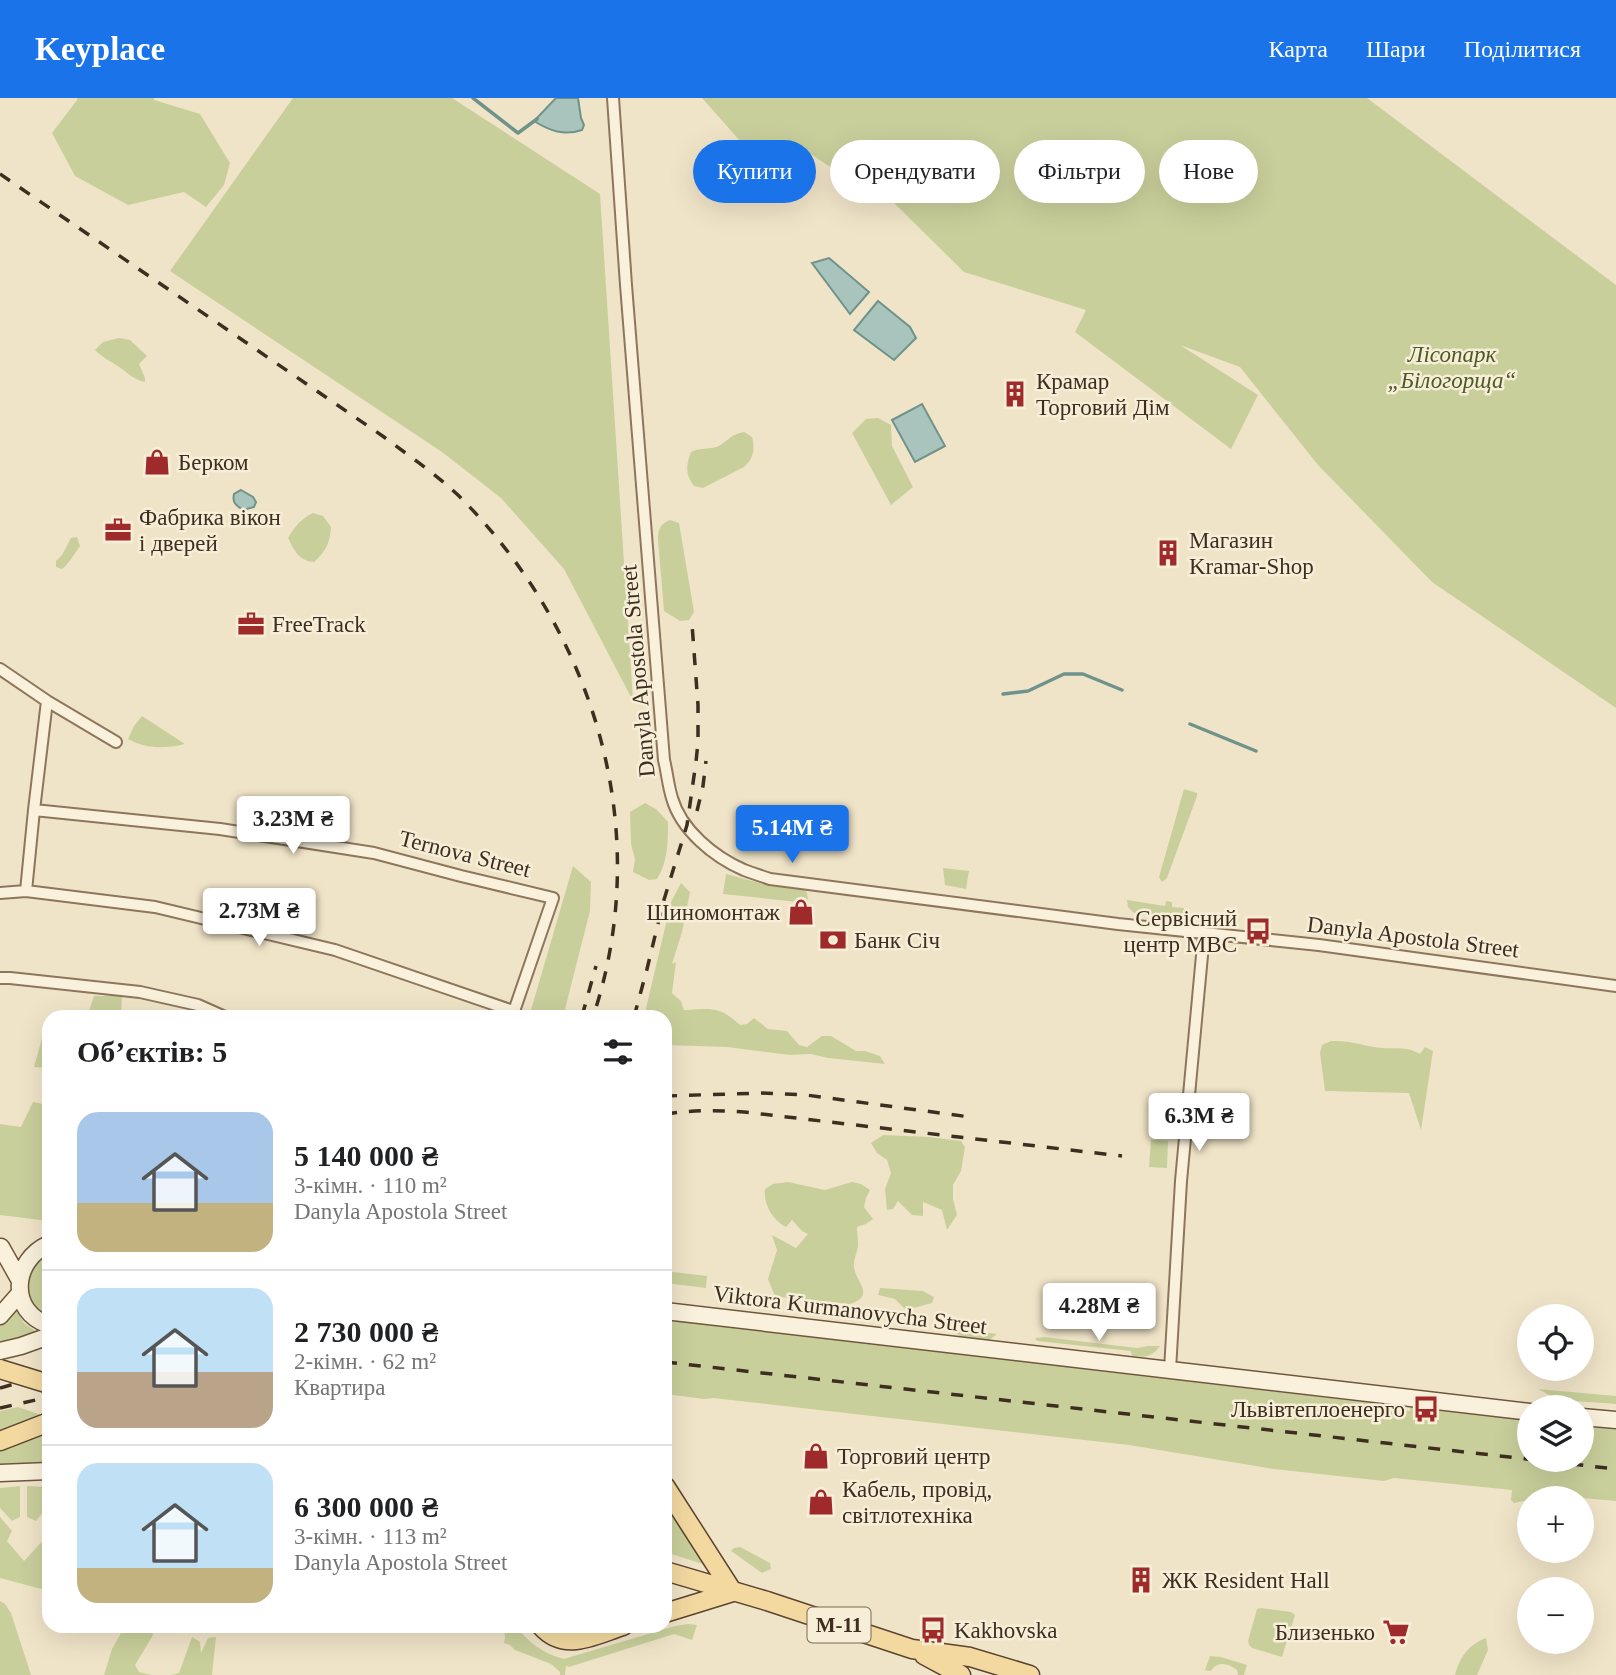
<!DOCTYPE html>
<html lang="uk">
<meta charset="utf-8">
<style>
body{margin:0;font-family:"Times New Roman",serif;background:#f2f2f2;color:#202124;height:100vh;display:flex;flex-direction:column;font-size:26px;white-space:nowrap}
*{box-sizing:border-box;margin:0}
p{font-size:23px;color:#757577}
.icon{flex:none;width:38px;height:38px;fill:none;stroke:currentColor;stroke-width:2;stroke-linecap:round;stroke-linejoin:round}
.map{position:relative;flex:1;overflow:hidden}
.panel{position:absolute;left:42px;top:912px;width:630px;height:623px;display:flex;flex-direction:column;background:#fff;border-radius:21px;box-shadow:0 7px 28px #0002}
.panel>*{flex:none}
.hud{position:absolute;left:693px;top:42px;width:665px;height:63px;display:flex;gap:14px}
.tools{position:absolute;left:1517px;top:1206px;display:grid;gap:14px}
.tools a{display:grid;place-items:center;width:77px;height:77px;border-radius:50%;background:#fff;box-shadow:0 7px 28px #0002;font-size:35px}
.price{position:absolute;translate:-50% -60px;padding:0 16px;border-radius:7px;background:#fff;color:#222;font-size:23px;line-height:46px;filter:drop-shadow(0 2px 4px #0008)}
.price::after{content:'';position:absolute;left:50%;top:42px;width:21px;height:16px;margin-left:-10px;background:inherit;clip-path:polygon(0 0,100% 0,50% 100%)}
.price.on{background:#1a73e8;color:#fff}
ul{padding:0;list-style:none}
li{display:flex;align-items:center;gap:21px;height:175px;padding:0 35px}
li+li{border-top:2px solid #e0e0e0}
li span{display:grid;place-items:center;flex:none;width:196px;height:140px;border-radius:21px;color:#555}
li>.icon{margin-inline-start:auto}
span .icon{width:84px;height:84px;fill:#fffc;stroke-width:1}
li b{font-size:30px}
h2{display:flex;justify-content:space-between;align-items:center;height:84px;padding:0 35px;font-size:30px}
.pill{padding:0 24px;border-radius:32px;background:#fff;box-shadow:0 7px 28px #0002;font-size:24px;line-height:63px}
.pill.on{background:#1a73e8;color:#fff}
header{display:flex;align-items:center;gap:42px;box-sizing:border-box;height:98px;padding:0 35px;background:#1a73e8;color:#fff}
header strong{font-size:33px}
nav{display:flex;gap:38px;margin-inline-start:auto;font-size:24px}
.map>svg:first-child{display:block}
</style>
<header>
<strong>Keyplace</strong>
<nav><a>Карта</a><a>Шари</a><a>Поділитися</a></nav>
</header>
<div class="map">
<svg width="1616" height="1577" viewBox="0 0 1616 1577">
<rect width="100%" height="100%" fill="#f0e4c8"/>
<path fill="#c9cf9b" d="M 77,0 L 154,0 L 154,2 L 200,16 L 230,65 L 224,87 L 206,109 L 184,94 L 128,107 L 75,78 L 52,35 L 77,2 Z
M 293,0 L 452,0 L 600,96 L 633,603 L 564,471 L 501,400 L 442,354 L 170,173 Z
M 702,0 L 1367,0 L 1616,187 L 1616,610 L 1432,484 L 1318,367 L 1240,269 L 1180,247 L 1258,297 L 1231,351 L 1075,234 L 1086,212 L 964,174 L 889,100 L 850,82 L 806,53 L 749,53 Z
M 119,240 L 130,242 L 147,258 L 139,266 L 145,280 L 145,284 C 134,282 127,274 119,269 C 109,262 103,260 95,252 L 103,244 Z
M 878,320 L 891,327 L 892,348 L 913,389 L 891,407 L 852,335 L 866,321 Z
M 744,334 L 752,339 C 755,350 754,361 744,369 L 703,390 L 694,388 C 685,376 686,367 691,354 C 700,349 710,352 719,348 C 729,342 731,336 744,334 Z
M 313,415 L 323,418 L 331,429 C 330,445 326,453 314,464 C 299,463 294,452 288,440 C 295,428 301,421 313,415 Z
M 670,422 L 679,425 L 694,514 L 689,522 L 680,523 L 664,513 L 658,442 C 658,431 660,426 670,422 Z
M 77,439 L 80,448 C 76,454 67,468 62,471 L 56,469 L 56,463 L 62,457 L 71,440 Z
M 142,618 L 185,646 C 165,651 146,651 128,641 L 134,628 Z
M 1184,691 L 1197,695 L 1197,698 L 1167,780 L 1162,784 L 1159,779 Z
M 645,705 L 656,711 L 668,724 C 668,743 668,764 657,781 L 649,782 L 633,774 L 635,761 L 631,746 L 630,714 Z
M 573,768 L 591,784 L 590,813 L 563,919 L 529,919 Z
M 943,770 L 969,773 L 966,791 L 945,787 Z
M 726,776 L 767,787 L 804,792 L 807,794 L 808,805 L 723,796 Z
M 681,785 L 690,794 L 682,834 L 672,866 L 676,864 L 672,895 L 681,903 L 684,912 C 712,911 718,907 740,927 L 747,926 L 754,920 L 768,931 L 787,933 L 799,947 L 807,949 L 822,938 L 831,938 L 856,953 L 865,953 L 880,958 L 885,966 L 828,960 L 811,956 L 790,957 L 727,949 L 665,947 L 665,919 L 644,919 L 671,804 Z
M 1127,802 L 1165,808 L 1166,803 L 1172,804 L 1172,809 L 1184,810 L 1183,823 L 1134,815 L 1128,809 Z
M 94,898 L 122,898 L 121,919 L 87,919 Z
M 46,926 L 49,926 L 49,970 L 34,969 Z
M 1331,943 C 1351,942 1362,948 1382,950 C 1396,951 1407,948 1420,956 L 1425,949 L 1433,953 L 1421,1032 L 1409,995 L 1325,993 L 1320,955 L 1322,947 Z
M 33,1004 L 43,1006 L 43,1004 L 49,1005 L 49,1123 L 0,1117 L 0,1026 L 21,1029 Z
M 883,1037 L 929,1039 L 961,1043 L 965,1049 L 961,1073 L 953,1087 L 953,1101 L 957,1117 L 947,1132 L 942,1112 L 923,1104 L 923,1118 L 912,1117 L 898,1103 L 893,1111 L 887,1112 L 885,1091 L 891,1075 L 887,1062 L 877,1055 L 871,1045 Z
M 1151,1042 L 1168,1043 L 1167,1070 L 1149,1069 Z
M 788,1084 L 825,1092 L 852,1084 L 861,1086 L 870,1092 L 866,1100 L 864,1109 L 873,1121 L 866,1126 L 857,1129 C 857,1135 858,1140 858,1146 C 858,1154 853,1161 854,1169 C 856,1185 876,1197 850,1206 L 780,1199 L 774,1196 L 768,1181 L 777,1152 L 772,1137 L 796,1150 L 808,1136 L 802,1133 L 792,1122 L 786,1129 C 772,1122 763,1105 765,1091 L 773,1086 Z
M 49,1152 L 49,1221 C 30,1213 16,1183 31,1166 C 36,1160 43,1156 49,1152 Z
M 665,1173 L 707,1178 L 706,1190 L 665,1185 Z
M 880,1190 L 923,1193 L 934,1199 L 932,1205 L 906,1212 L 895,1201 L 878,1197 Z
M 16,1210 L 24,1225 L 38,1235 L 0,1245 L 0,1226 Z
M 665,1221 L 1371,1305 L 1371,1308 L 1392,1311 L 1392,1314 L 1401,1315 L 1402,1312 L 1410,1313 L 1410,1309 L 1529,1322 L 1530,1362 L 1582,1362 L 1582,1328 L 1616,1332 L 1616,1403 L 1582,1400 L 1530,1400 L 1529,1402 L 1514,1405 L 1511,1402 L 1512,1392 L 1394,1380 L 1384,1383 L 1274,1371 L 1129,1347 L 713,1300 L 704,1301 L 665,1296 Z
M 953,1230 L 997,1236 L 988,1243 C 973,1241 960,1244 953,1230 Z
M 1044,1239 L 1137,1250 L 1148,1248 L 1160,1248 C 1152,1259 1145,1260 1132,1258 L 1131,1253 L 1037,1243 L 1035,1240 Z
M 1538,1291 L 1616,1298 L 1616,1306 L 1559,1302 Z
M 18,1309 L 44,1318 L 0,1333 L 0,1313 Z
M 49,1332 L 49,1364 L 0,1366 L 0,1351 Z
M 20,1388 L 20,1419 L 12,1423 L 0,1410 L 0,1390 Z
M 27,1388 L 49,1389 L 49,1407 L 36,1423 L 27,1419 Z
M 665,1397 L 706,1467 L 665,1454 Z
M 0,1419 L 12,1433 L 7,1443 L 24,1463 L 49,1436 L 49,1493 L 0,1480 Z
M 740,1449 L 770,1465 L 771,1471 L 762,1475 L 731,1453 L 734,1450 Z
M 0,1503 L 5,1506 L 11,1515 L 31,1577 L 0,1577 Z
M 1261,1510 L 1291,1514 L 1295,1517 L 1282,1559 L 1252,1550 L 1249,1547 L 1248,1543 L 1257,1511 Z
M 688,1526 L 697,1527 L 692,1542 L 674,1536 L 569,1569 L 566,1568 L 565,1577 L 560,1577 L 560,1574 L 551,1566 L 515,1552 L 510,1547 L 504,1545 L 505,1540 L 504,1528 L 515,1528 C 529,1544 543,1556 564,1561 L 675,1528 Z
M 125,1528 L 155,1528 L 152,1539 L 135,1567 L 139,1574 L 152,1577 L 104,1577 L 112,1551 Z
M 192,1539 L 200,1544 L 201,1555 L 208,1540 L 216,1539 L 212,1577 L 171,1577 L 179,1575 Z
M 1486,1540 L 1488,1552 L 1477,1577 L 1455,1577 C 1460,1559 1468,1547 1486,1540 Z
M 1210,1558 L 1221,1559 L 1247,1567 L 1244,1577 L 1238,1577 L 1237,1572 C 1227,1565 1218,1563 1211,1573 L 1205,1572 Z"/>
<path fill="#a9c4bc" stroke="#6f938a" stroke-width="2" d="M 556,0 L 578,0 L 581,20 L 584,27 L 582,32 C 564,38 550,33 534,23 Z
M 829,160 L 869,194 L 850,216 L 812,165 Z
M 878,203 L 910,229 L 916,240 L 894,262 L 854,232 Z
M 922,306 L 945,348 L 915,364 L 892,322 Z
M 241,392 L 253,399 L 256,404 L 254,409 L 243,412 C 236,407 232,405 234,396 Z"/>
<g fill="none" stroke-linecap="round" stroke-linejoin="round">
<path stroke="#6f938a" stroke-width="3.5" d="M 473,0 L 518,35 L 537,21
M 1003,596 L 1028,593 L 1064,576 L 1083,576 L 1122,592
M 1190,626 L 1256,653"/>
<g stroke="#8d765c" stroke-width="14">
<path id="street" d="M 613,0 L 626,187 L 664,662 C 667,674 668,687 672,700 C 681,732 714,759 744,772 C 752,775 761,778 770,781 L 1118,826 L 1319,847 L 1616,888
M 0,571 L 47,603 L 116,644
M 34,712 L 220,731 L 374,755 L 461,778 L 553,800 L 512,919
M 26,793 L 34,712 L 47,603
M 0,795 L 26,793 L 155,809 L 335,852 L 513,913
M 0,880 L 10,880 L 140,894 L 198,907 L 225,919
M 1170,1272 L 1181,1083 L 1204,836"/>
</g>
<g stroke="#6f573f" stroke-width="19">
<path id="secondary" d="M 49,1146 C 12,1162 8,1214 49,1227
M 1,1149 L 19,1181
M 665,1213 L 1530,1314
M 0,1218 L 20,1195
M 0,1253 L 21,1248 L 49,1238
M 1582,1319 L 1616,1322
M 0,1375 L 49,1373"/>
</g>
<g stroke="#5b4430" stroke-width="21">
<path id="primary" d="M 0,1343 L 49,1324
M 665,1388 L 733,1494
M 665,1473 L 767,1503 L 912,1551 L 970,1559 L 1030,1577
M 665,1515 L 733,1494
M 541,1528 C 565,1555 594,1537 623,1528
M 924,1557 L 961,1577"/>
</g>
<use href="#street" stroke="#faf1dc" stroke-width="10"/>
<use href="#secondary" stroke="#faf1dc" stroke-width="16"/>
<use href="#primary" stroke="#f3d9a0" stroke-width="18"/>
<path stroke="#3d2e20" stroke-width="3.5" stroke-dasharray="12 12" stroke-linecap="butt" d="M 0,76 L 384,339 C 409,358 436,376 459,398 C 595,534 655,733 593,919
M 697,713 L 703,688 L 706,663
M 582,918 L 596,868
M 634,919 L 647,871 L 663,805 L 687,727 L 696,664 L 698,644 L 698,607 L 692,526
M 665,998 L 761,995 L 806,997 L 970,1019
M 665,1016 C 692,1012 717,1012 744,1014 L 1122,1058
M 665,1264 L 1616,1371
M 0,1290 L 49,1276
M 0,1310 L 49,1299"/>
<g stroke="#5b4430" stroke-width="21" stroke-linecap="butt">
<path id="primary-bridge" d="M 0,1271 L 49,1286"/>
</g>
<use href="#primary-bridge" stroke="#f3d9a0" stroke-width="18"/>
</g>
<defs>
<g id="building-bare" transform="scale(2.1)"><path d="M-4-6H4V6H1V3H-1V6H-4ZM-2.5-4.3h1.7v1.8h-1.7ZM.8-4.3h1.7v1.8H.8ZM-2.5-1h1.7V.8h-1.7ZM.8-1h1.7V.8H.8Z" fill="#9e2a2b" stroke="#f7eed8" stroke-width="2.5" paint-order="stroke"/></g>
<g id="shop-bare" transform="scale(2.1)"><path d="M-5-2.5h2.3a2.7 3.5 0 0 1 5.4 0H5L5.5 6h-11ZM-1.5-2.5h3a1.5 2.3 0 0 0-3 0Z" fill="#9e2a2b" stroke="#f7eed8" stroke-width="2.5" paint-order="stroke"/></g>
<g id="office-bare" transform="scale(2.1)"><path d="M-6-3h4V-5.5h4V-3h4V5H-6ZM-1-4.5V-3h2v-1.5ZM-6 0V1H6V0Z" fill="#9e2a2b" stroke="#f7eed8" stroke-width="2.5" paint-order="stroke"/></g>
<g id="bus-bare" transform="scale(2.1)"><path d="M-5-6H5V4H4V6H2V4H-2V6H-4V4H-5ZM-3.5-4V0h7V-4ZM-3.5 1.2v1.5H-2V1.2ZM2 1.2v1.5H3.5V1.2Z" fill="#9e2a2b" stroke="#f7eed8" stroke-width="2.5" paint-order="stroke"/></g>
<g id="bank-bare" transform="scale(2.1)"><path d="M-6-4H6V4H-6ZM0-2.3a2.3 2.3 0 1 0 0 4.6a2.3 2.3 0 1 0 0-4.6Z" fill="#9e2a2b" stroke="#f7eed8" stroke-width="2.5" paint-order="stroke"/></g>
<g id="supermarket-bare" transform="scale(2.1)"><path d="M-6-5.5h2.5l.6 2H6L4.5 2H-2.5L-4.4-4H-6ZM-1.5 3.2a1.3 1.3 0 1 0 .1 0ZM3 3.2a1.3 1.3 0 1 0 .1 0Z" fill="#9e2a2b" stroke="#f7eed8" stroke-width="2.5" paint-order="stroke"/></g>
</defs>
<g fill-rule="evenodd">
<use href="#building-bare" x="1015" y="296"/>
<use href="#shop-bare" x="157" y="364"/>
<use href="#office-bare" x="118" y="432"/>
<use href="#building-bare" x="1168" y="455"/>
<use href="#office-bare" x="251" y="526"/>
<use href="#shop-bare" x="801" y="814"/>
<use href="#bus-bare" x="1258" y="833"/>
<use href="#bank-bare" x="833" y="842"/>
<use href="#bus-bare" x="1426" y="1311"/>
<use href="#shop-bare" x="816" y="1358"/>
<use href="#shop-bare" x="821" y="1404"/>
<use href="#building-bare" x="1141" y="1482"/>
<use href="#bus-bare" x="933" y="1532"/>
<use href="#supermarket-bare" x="1396" y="1534"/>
</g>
<g text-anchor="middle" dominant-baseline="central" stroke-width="5" stroke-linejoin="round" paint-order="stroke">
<rect fill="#f7eed8" stroke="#756857" stroke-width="2" x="807.5" y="1509.5" width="63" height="35" rx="5"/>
<g font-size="21" font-weight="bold" fill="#3d2e20">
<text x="839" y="1527">М-11</text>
</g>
<g font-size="23" font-style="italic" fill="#4d5a26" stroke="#f7eed8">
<text x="1452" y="256">Лісопарк<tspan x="1452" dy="26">„Білогорща“</tspan></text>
</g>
<g font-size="23" fill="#3d2e20" stroke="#f7eed8" text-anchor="start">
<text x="1036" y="283">Крамар<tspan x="1036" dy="26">Торговий Дім</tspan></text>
<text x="178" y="364">Берком</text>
<text x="139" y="419">Фабрика вікон<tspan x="139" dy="26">і дверей</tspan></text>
<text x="1189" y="442">Магазин<tspan x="1189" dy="26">Kramar-Shop</tspan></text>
<text x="272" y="526">FreeTrack</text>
<text x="780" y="814" text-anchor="end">Шиномонтаж</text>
<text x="1237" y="820" text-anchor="end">Сервісний<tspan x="1237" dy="26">центр МВС</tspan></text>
<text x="854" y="842">Банк Січ</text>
<text x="1405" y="1311" text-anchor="end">Львівтеплоенерго</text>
<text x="837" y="1358">Торговий центр</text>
<text x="842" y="1391">Кабель, провід,<tspan x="842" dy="26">світлотехніка</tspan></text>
<text x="1162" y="1482">ЖК Resident Hall</text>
<text x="954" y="1532">Kakhovska</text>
<text x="1375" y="1534" text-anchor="end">Близенько</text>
</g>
<g font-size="23" fill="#3d2e20" stroke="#f7eed8">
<text transform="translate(638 573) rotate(-95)">Danyla Apostola Street</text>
<text transform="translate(465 756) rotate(14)">Ternova Street</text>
<text transform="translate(1413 839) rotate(7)">Danyla Apostola Street</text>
<text transform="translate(850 1212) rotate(7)">Viktora Kurmanovycha Street</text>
</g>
</g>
</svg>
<div class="tools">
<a><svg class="icon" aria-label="locate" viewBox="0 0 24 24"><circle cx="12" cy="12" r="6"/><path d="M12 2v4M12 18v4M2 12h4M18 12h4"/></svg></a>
<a><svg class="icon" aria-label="layers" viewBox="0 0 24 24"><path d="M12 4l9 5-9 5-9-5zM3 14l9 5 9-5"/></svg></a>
<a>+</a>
<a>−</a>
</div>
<b class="price" style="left:293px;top:758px">3.23M ₴</b>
<b class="price on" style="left:792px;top:767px">5.14M ₴</b>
<b class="price" style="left:259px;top:850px">2.73M ₴</b>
<b class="price" style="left:1199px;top:1055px">6.3M ₴</b>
<b class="price" style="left:1099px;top:1245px">4.28M ₴</b>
<div class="hud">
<a class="pill on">Купити</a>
<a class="pill">Орендувати</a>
<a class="pill">Фільтри</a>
<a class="pill">Нове</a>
</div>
<section class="panel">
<h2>Об’єктів: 5<svg class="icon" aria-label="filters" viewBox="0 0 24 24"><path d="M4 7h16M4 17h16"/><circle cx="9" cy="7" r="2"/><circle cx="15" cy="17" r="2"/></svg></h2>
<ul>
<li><span style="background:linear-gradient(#a9c7e8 65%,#c2b280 0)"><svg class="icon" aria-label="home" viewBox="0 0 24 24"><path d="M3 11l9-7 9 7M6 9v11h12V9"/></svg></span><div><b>5 140 000 ₴</b><p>3-кімн. · 110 m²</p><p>Danyla Apostola Street</p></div></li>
<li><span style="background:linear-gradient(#bfe0f5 60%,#b9a48a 0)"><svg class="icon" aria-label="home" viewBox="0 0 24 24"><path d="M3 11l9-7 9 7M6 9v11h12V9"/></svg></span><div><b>2 730 000 ₴</b><p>2-кімн. · 62 m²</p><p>Квартира</p></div></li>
<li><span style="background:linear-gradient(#bfe0f5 75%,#c2b280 0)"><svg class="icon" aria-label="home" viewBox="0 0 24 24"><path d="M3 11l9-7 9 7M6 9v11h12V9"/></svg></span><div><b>6 300 000 ₴</b><p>3-кімн. · 113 m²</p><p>Danyla Apostola Street</p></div></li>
</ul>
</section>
</div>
